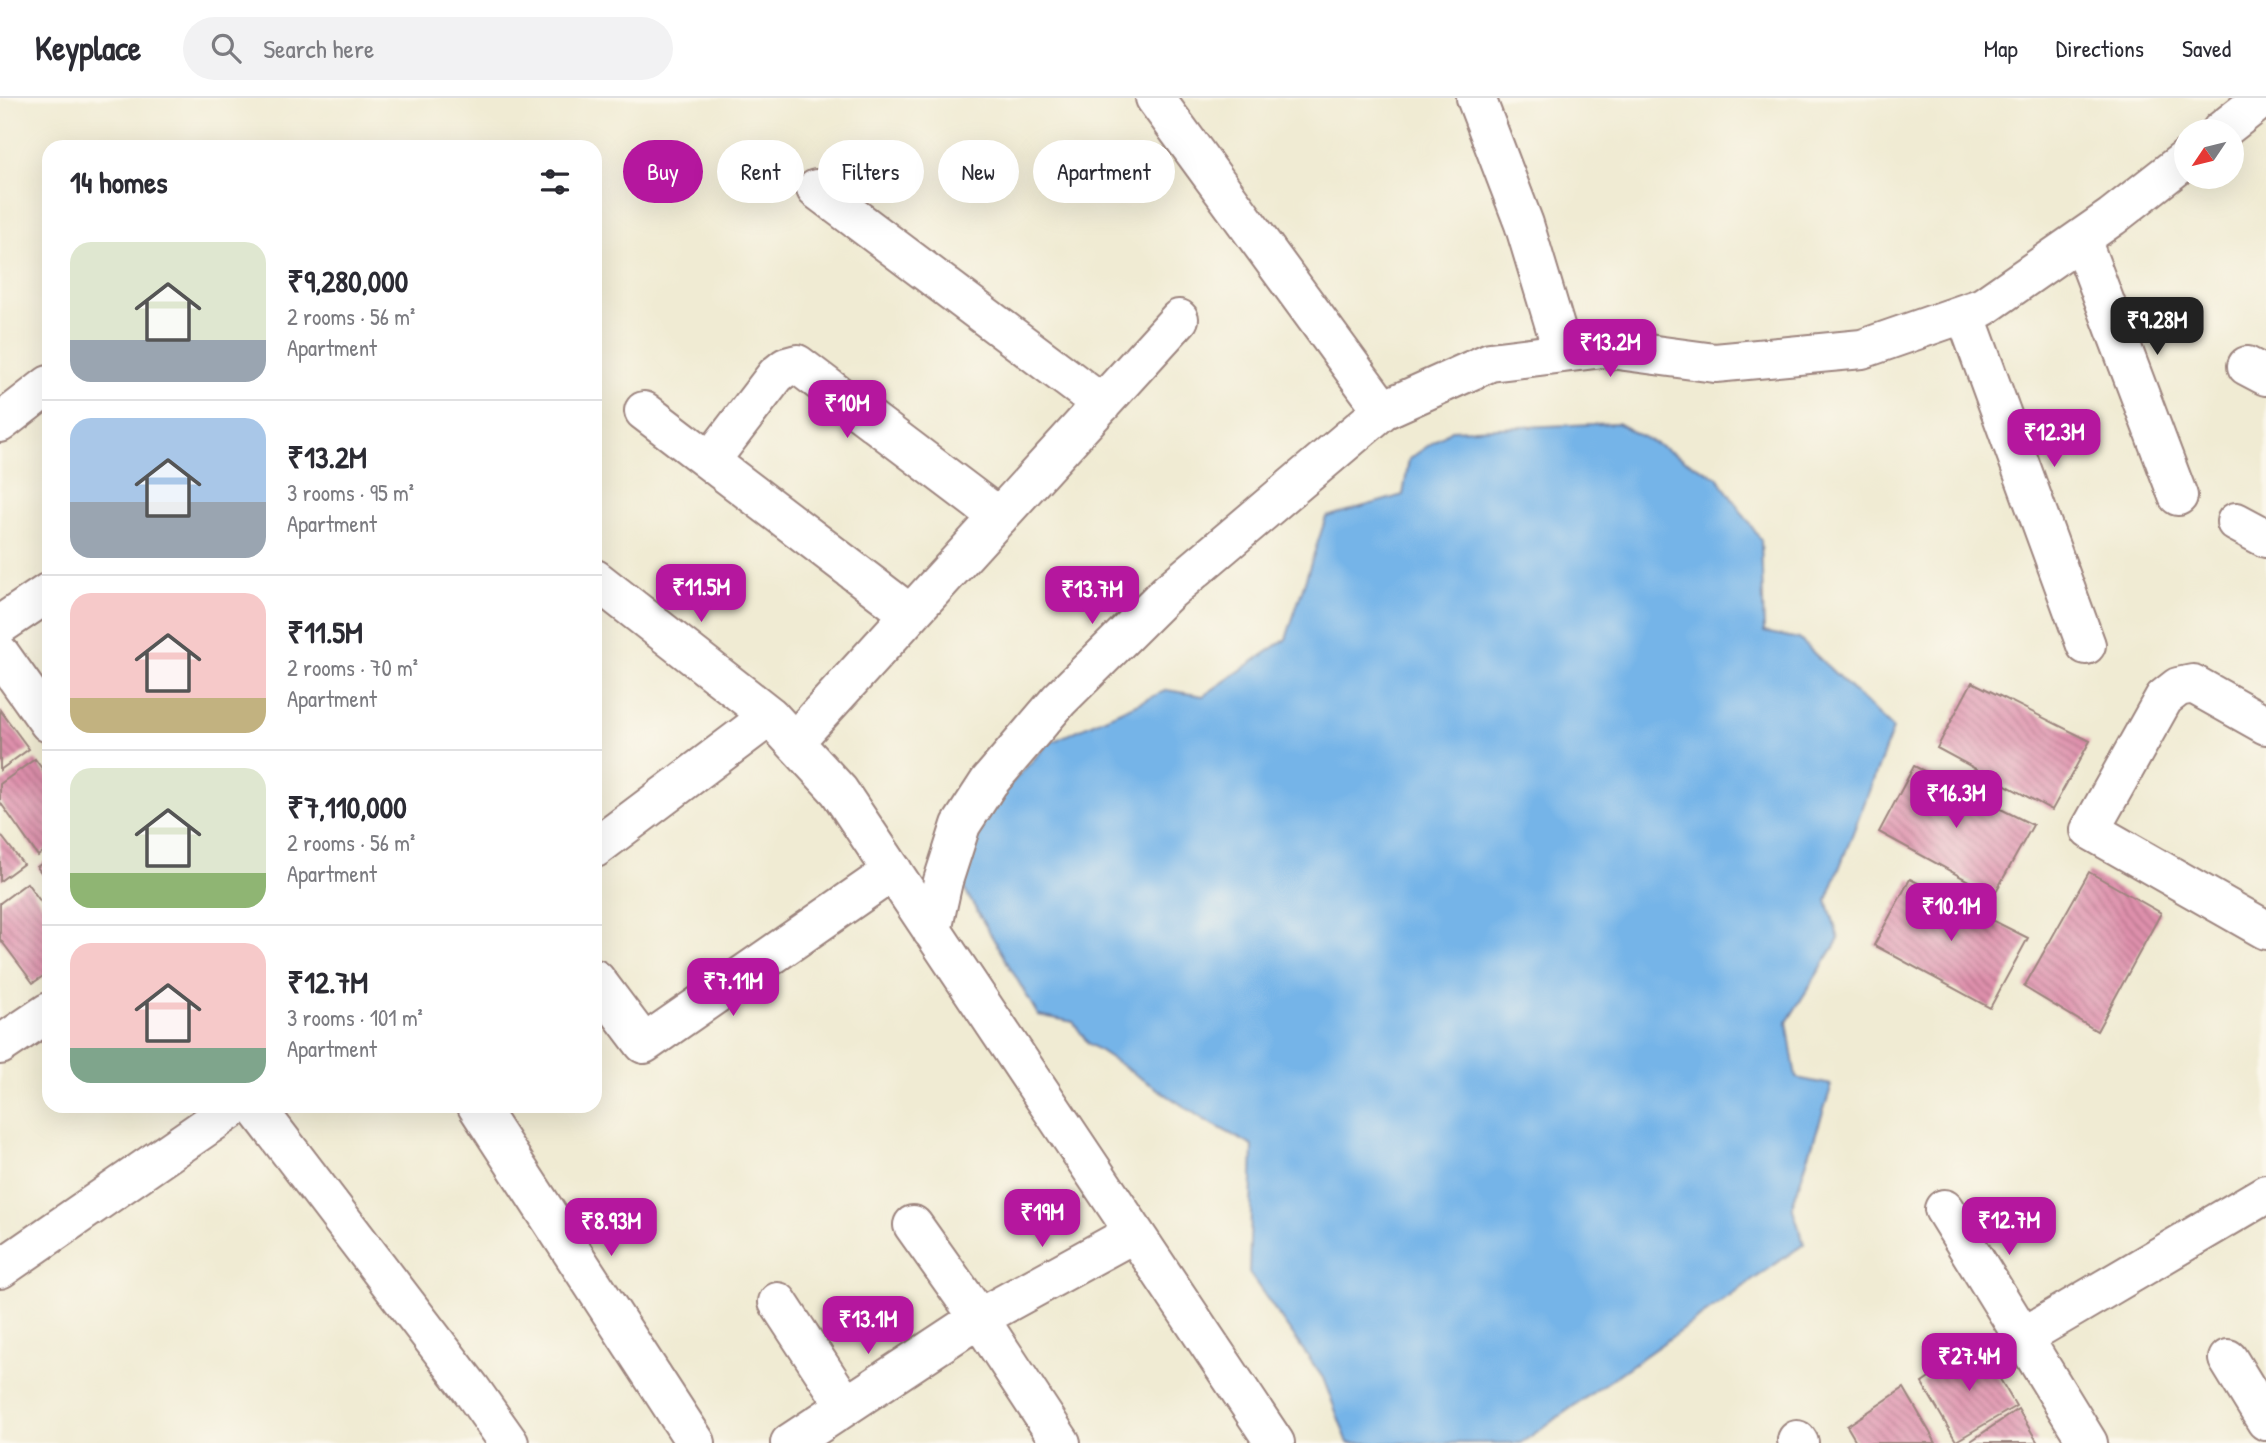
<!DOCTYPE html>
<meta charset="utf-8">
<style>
body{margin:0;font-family:"Patrick Hand",sans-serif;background:#f2f2f3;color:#2b2b33;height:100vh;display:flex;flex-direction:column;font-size:26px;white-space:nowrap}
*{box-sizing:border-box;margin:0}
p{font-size:23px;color:#7c7c81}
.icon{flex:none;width:38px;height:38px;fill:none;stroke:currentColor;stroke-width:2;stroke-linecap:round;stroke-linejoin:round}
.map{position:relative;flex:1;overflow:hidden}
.panel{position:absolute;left:42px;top:42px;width:560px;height:973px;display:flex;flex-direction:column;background:#fff;border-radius:21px;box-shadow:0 7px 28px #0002}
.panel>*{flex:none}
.guide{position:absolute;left:623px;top:42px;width:665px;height:63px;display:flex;gap:14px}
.needle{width:46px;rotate:235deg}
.fabs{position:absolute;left:2174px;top:21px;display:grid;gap:14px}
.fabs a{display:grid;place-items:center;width:70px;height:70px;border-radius:50%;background:#fff;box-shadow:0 7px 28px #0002;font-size:35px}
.price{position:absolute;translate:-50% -60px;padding:0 16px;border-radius:14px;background:#b5179e;color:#fff;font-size:23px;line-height:46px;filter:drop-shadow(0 2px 4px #0008)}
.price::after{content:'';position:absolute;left:50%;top:42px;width:21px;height:16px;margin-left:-10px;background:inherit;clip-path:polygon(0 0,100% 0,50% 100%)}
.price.active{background:#222;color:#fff}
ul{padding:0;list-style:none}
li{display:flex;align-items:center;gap:21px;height:175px;padding:0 28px}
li+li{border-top:2px solid #e1e1e2}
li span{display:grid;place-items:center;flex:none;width:196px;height:140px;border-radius:21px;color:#555}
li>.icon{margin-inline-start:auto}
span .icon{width:84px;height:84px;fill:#fffc;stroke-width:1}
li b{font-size:30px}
h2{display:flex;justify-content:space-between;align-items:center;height:84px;padding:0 28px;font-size:30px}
.pill{padding:0 24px;border-radius:32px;background:#fff;box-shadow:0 7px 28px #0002;font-size:24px;line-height:63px}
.pill.active{background:#b5179e;color:#fff}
header{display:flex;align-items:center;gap:42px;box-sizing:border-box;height:98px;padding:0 35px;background:#fff;border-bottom:2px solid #e1e1e2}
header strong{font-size:33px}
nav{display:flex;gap:38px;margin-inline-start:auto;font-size:24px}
.search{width:490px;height:63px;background:#f2f2f3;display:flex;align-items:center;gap:18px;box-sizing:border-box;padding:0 24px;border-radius:38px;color:#7c7c81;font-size:26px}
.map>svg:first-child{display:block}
</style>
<header>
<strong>Keyplace</strong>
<div class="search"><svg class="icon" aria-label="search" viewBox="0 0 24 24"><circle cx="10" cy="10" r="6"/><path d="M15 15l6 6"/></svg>Search here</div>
<nav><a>Map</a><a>Directions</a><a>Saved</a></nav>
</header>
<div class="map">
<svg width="2266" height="1345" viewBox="0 0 2266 1345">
<defs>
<pattern id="building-back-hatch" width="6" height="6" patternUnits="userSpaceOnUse" patternTransform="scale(1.75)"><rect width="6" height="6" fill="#de90ac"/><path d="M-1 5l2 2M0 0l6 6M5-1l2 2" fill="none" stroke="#b6758c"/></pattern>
</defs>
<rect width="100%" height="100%" fill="#fbf7ec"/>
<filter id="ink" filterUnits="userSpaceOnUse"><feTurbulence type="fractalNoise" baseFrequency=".0143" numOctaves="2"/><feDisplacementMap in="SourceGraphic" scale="14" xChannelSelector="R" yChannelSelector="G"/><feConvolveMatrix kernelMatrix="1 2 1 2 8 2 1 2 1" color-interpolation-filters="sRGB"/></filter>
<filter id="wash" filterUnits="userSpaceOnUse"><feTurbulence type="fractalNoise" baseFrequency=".00686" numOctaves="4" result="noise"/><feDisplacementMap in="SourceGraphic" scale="28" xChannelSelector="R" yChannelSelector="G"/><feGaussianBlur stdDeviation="1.57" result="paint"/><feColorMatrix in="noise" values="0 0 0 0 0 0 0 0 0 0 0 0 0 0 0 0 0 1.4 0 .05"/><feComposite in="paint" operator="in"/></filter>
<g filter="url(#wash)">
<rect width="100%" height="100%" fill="#f0ebd3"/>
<path fill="#75b4e8" stroke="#606a8a" stroke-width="2" d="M 1617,325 L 1717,379 L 1761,442 L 1764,534 L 1799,541 L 1893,631 L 1827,802 L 1839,841 L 1787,924 L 1796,980 L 1832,987 L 1792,1108 L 1804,1146 L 1521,1345 L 1348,1345 L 1323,1280 L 1249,1175 L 1253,1048 L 1203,1021 L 1088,945 L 1073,924 L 1038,917 L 960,784 L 969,730 L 1049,645 L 1167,592 L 1203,598 L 1286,541 L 1326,419 L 1403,397 L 1409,361 L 1451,332 Z"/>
<g id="blocks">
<path fill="url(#building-back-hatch)" d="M 1972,584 L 2090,643 L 2052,712 L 1937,650 Z
M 0,612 L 29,651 L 0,672 Z
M 35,661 L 49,680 L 49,749 L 38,758 L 0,704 L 0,686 Z
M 1914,668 L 2033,727 L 1994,797 L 1879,734 Z
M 0,736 L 23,766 L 0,783 Z
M 49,760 L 49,785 L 37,769 Z
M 2089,774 L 2161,815 L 2097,933 L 2024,889 Z
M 1910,781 L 2028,840 L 1990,910 L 1874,847 Z
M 27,785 L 49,815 L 49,874 L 33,885 L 0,841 L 0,805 Z
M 1979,1246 L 2016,1308 L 1956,1343 L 1922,1285 Z
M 1904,1290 L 1936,1345 L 1857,1345 L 1847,1328 Z
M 2018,1311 L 2038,1345 L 1968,1345 Z"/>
</g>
</g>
<g filter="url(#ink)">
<use href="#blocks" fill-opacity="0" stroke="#9d857f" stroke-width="2"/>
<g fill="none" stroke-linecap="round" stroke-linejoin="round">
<g stroke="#9d857f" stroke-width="42">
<path id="minor" d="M 1155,0 L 1383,312 L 1490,264 L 1603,250 L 1715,265 L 1862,251 L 1983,209 L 2112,119 L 2186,61
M 1476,0 L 1524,126 L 1563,255
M 2221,33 L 2263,0
M 816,91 L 1102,306
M 2081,141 L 2178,398
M 1965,216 L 2086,547
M 2247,268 L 2266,278
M 644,313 L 910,516
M 0,325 L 49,287
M 710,363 L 776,277 L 786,269 L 797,266 L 999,419
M 2236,424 L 2266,440
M 595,481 L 770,618
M 0,527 L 49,494
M 0,556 L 49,625
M 2266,627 L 2193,586 L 2178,589 L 2164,600 L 2090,732 L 2266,832
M 794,644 L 1179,221
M 595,750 L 770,618 L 839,693 L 1275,1345
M 932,833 L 943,783 L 961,727 L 989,684 L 1059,602 L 1167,495 L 1383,312
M 595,881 L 644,946 L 893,773
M 0,947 L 49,914
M 255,1008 L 471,1291 L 509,1345
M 477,1008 L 696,1345
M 1944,1111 L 2023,1239
M 913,1127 L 979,1220 L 1061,1345
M 0,1171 L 236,1008
M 778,1204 L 846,1308
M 2228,1261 L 2266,1323
M 1797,1342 L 1799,1345
M 790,1345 L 979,1220 L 1134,1135
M 2088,1345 L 2023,1239 L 2266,1096"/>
</g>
<use href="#minor" stroke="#fff" stroke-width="38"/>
</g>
</g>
</svg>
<div class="fabs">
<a><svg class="needle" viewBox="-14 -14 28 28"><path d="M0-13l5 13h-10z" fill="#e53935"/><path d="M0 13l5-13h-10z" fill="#7c7c81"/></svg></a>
</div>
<b class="price active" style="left:2157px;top:259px">₹9.28M</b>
<b class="price" style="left:1610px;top:281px">₹13.2M</b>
<b class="price" style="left:847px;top:342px">₹10M</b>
<b class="price" style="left:2054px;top:371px">₹12.3M</b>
<b class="price" style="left:701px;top:526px">₹11.5M</b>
<b class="price" style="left:1092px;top:528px">₹13.7M</b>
<b class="price" style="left:1956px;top:732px">₹16.3M</b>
<b class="price" style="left:1951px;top:845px">₹10.1M</b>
<b class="price" style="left:733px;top:920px">₹7.11M</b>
<b class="price" style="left:1042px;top:1151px">₹19M</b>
<b class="price" style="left:2009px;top:1159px">₹12.7M</b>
<b class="price" style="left:611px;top:1160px">₹8.93M</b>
<b class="price" style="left:868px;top:1258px">₹13.1M</b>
<b class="price" style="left:1969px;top:1295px">₹27.4M</b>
<div class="guide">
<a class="pill active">Buy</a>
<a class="pill">Rent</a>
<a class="pill">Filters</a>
<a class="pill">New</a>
<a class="pill">Apartment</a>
</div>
<section class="panel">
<h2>14 homes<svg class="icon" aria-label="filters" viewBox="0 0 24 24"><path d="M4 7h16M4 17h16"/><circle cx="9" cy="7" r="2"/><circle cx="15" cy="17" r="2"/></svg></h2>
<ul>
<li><span style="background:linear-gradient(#dfe7d0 70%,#9aa5b1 0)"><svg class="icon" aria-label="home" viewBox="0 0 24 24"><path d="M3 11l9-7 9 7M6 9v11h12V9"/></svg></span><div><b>₹9,280,000</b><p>2 rooms · 56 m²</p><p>Apartment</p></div></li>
<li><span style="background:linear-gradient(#a9c7e8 60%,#9aa5b1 0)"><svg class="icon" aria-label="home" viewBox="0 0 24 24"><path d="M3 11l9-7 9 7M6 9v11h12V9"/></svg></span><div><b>₹13.2M</b><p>3 rooms · 95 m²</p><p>Apartment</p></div></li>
<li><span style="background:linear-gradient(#f6c9c9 75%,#c2b280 0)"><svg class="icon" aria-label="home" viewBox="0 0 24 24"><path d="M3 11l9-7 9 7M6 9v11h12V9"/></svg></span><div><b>₹11.5M</b><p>2 rooms · 70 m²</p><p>Apartment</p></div></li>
<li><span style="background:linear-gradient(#dfe7d0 75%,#8fb573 0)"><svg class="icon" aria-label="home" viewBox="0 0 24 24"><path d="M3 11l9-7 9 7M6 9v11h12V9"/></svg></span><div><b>₹7,110,000</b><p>2 rooms · 56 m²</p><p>Apartment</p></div></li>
<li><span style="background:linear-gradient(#f6c9c9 75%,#7fa58c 0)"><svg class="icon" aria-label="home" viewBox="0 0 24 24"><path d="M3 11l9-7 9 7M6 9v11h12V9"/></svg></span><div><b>₹12.7M</b><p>3 rooms · 101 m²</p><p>Apartment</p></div></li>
</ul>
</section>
</div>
